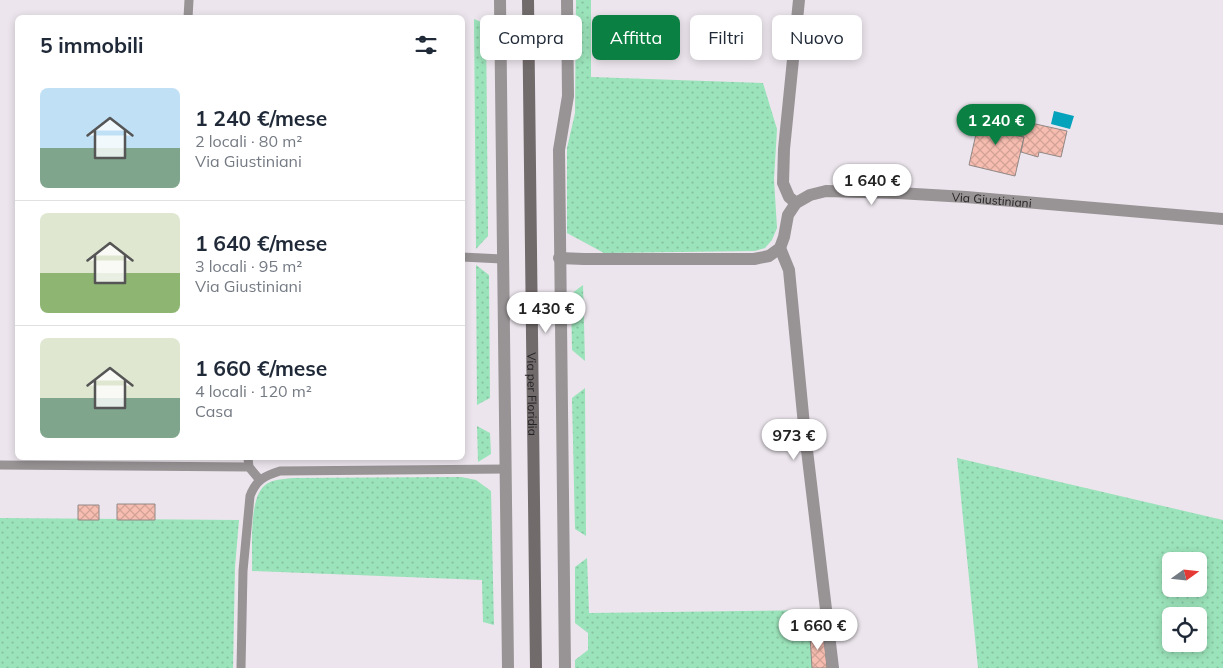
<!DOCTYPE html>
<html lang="it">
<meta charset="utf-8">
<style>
body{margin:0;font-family:Mulish,sans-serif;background:#f2f2f3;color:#1f2937;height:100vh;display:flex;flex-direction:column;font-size:19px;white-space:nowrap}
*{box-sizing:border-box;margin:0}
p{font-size:16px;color:#747a83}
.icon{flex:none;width:28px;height:28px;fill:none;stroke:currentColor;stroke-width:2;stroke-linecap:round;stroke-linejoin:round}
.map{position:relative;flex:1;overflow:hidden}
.details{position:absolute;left:15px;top:15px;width:450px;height:445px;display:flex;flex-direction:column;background:#fff;border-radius:8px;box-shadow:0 2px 8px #0003}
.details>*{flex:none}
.hud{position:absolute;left:480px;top:15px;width:475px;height:45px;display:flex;gap:10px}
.needle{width:32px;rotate:75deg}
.tools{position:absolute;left:1162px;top:552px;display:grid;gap:10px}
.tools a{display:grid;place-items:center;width:45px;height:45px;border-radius:8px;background:#fff;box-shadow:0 2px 8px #0003;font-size:25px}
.price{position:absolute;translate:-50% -42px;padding:0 11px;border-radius:18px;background:#fff;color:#222;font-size:16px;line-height:32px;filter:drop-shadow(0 1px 2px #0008)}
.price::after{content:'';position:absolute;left:50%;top:30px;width:15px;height:11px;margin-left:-8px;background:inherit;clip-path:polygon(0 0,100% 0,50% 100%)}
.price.active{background:#0b8043;color:#fff}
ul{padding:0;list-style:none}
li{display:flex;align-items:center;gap:15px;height:125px;padding:0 25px}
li+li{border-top:1px solid #e0e1e3}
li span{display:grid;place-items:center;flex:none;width:140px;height:100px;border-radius:8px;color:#555}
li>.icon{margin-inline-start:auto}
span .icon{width:60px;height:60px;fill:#fffc;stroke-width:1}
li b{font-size:21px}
h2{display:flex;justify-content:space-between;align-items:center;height:60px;padding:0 25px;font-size:21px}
.chip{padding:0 18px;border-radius:8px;background:#fff;box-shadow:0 2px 8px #0003;font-size:18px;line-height:45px}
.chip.active{background:#0b8043;color:#fff}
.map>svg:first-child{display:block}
</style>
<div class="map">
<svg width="1223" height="668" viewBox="0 0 1223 668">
<defs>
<pattern id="grass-dots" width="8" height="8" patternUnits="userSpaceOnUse" patternTransform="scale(1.25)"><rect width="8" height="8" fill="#9be3ba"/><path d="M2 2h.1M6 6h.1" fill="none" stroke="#85c2a0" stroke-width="1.8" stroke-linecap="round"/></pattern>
<pattern id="building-cross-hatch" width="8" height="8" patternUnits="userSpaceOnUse" patternTransform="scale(1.25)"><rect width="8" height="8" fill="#f6bdb0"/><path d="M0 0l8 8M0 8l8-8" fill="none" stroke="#d3a297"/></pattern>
</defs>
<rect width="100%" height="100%" fill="#ece5ed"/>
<path fill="url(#grass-dots)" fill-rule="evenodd" d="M 576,0 L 591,0 L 591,77 L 763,83 L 777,129 L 774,179 L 777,228 L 772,240 L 765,248 L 755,251 L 604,253 L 567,233 L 567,148 L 575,113 Z
M 474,19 L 486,24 L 488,236 L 476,249 Z
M 476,265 L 489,275 L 490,398 L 477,405 Z
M 583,285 L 585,361 L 572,350 L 571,294 Z
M 585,388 L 586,536 L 575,529 L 572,398 Z
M 477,426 L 490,433 L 491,454 L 478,462 Z
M 957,458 L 1223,520 L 1223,668 L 978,668 ZM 1171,561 L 1199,561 L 1199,589 L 1171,589 ZM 1171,616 L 1199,616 L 1199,644 L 1171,644 Z
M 461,477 L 476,480 L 491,491 L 494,625 L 483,622 L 482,580 L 252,571 C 253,550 248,501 264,486 C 271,479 284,479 294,478 Z
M 0,518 L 239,520 L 235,567 L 233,668 L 0,668 Z
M 587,558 L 589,613 L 821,610 L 827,668 L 575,668 L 575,660 L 588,650 L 588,633 L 575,623 L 575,567 Z"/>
<path fill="#04a2bb" d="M 1054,111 L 1074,116 L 1070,129 L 1051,124 Z"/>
<path fill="url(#building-cross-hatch)" stroke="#928886" d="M 981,112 L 999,116 L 998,121 L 1012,124 L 1010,134 L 1024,137 L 1015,176 L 969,165 Z
M 1013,119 L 1067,131 L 1061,157 L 1039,152 L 1038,157 L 1021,152 L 1024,137 L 1010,134 Z
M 117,504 L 155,504 L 155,520 L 117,520 Z
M 78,505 L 99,505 L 99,520 L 78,520 Z
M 819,629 L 823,629 L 827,668 L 812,668 L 810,636 L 819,637 Z"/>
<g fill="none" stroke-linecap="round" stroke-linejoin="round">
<path stroke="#989394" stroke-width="9" d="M 188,18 L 189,0
M 462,257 L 502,259
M 248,458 L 249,467 L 259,479
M 0,465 L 249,467
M 241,668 L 243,571 L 250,496 C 256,480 264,476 280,471 L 506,469"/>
<g stroke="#989394" stroke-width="12">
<path d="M 796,203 L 789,197 L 783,183 L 784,149 L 799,0"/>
<path d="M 780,248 L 789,270 L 804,425 L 833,668"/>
<path id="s1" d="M 559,258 L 584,259 L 754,259 L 769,256 L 780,248 L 784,237 L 788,215 L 796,203 L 810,195 L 826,191 L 898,193 L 966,197 L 1223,219"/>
<path d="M 565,668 L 559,150 L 568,96 L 567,0"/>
</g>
<path stroke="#989394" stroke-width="12" d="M 500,0 L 508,668"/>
<path stroke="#726b6c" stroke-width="12" id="s2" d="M 528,0 L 536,668"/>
</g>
<g text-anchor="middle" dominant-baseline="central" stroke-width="4" stroke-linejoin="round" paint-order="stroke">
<g font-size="12" fill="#242225" stroke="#ece5ed">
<text stroke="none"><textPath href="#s1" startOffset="471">Via Giustiniani</textPath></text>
<text stroke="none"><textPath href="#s2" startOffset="394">Via per Floridia</textPath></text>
</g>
</g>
</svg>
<div class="tools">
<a><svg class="needle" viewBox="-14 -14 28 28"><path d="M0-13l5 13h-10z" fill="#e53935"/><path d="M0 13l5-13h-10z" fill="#747a83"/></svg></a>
<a><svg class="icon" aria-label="locate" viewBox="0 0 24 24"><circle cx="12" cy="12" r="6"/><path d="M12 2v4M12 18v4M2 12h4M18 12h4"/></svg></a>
</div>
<b class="price active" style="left:996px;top:146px">1 240 €</b>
<b class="price" style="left:872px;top:206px">1 640 €</b>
<b class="price" style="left:546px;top:334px">1 430 €</b>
<b class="price" style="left:794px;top:461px">973 €</b>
<b class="price" style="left:818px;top:651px">1 660 €</b>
<div class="hud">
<a class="chip">Compra</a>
<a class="chip active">Affitta</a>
<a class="chip">Filtri</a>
<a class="chip">Nuovo</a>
</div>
<section class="details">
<h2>5 immobili<svg class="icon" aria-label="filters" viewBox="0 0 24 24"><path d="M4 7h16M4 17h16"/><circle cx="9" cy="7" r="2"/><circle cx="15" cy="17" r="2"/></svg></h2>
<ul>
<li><span style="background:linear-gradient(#bfe0f5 60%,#7fa58c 0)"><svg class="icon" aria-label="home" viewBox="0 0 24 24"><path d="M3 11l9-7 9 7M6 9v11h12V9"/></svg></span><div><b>1 240 €/mese</b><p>2 locali · 80 m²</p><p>Via Giustiniani</p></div></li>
<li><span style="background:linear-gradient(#dfe7d0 60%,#8fb573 0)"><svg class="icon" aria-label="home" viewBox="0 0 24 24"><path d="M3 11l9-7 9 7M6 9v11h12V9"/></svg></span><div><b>1 640 €/mese</b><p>3 locali · 95 m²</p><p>Via Giustiniani</p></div></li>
<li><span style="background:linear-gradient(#dfe7d0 60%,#7fa58c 0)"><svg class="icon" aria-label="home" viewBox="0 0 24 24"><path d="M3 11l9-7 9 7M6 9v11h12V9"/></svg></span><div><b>1 660 €/mese</b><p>4 locali · 120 m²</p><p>Casa</p></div></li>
</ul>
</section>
</div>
